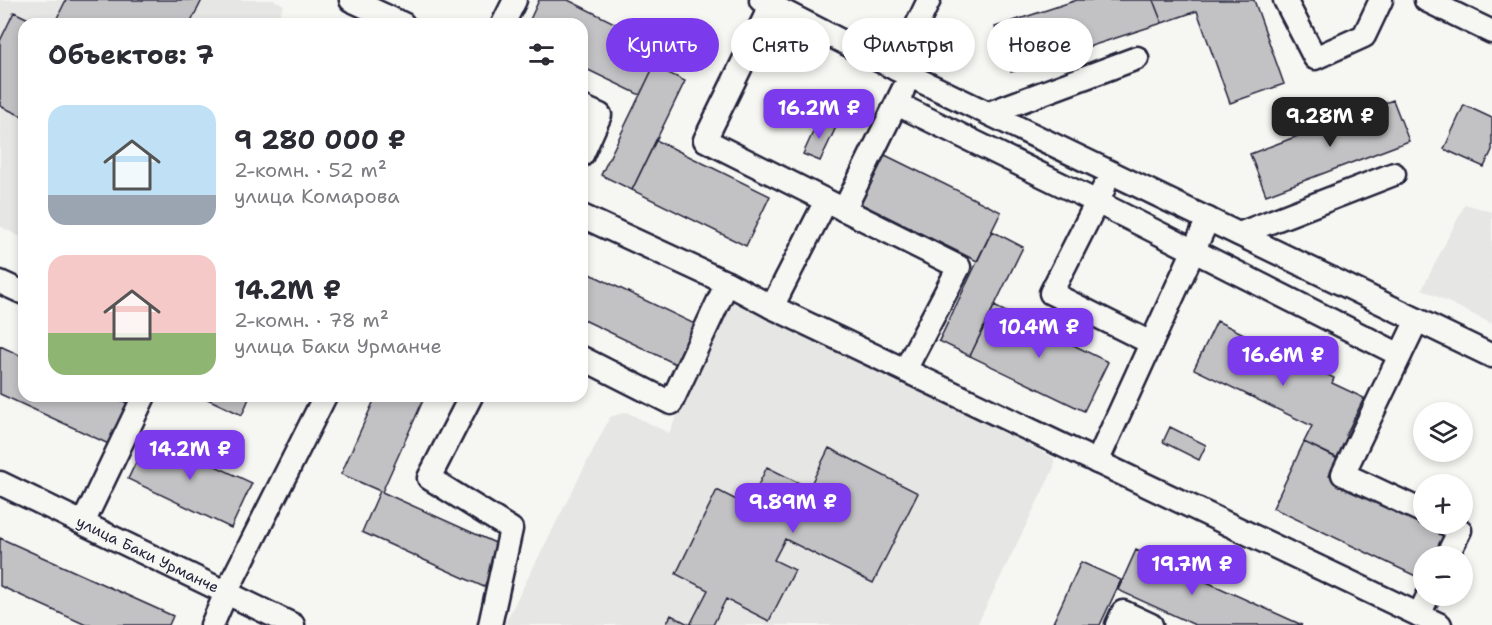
<!DOCTYPE html>
<html lang="ru">
<meta charset="utf-8">
<style>
body{margin:0;font-family:"Shantell Sans",sans-serif;background:#f2f2f3;color:#2b2b33;height:100vh;display:flex;flex-direction:column;font-size:22px;white-space:nowrap}
*{box-sizing:border-box;margin:0}
p{font-size:20px;color:#7c7c81}
.icon{flex:none;width:33px;height:33px;fill:none;stroke:currentColor;stroke-width:2;stroke-linecap:round;stroke-linejoin:round}
.map{position:relative;flex:1;overflow:hidden}
.drawer{position:absolute;left:18px;top:18px;width:570px;height:384px;display:flex;flex-direction:column;background:#fff;border-radius:18px;box-shadow:0 3px 9px #0003}
.drawer>*{flex:none}
.hud{position:absolute;left:606px;top:18px;width:570px;height:54px;display:flex;gap:12px}
.tools{position:absolute;left:1413px;top:402px;display:grid;gap:12px}
.tools a{display:grid;place-items:center;width:60px;height:60px;border-radius:50%;background:#fff;box-shadow:0 3px 9px #0003;font-size:30px}
.price{position:absolute;translate:-50% -51px;padding:0 14px;border-radius:12px;background:#7c3aed;color:#fff;font-size:20px;line-height:39px;filter:drop-shadow(0 2px 3px #0008)}
.price::after{content:'';position:absolute;left:50%;top:36px;width:18px;height:14px;margin-left:-9px;background:inherit;clip-path:polygon(0 0,100% 0,50% 100%)}
.price.selected{background:#222;color:#fff}
ul{padding:0;list-style:none}
li{display:flex;align-items:center;gap:18px;height:150px;padding:0 30px}
li span{display:grid;place-items:center;flex:none;width:168px;height:120px;border-radius:18px;color:#555}
li>.icon{margin-inline-start:auto}
span .icon{width:72px;height:72px;fill:#fffc;stroke-width:1}
li b{font-size:26px}
h2{display:flex;justify-content:space-between;align-items:center;height:72px;padding:0 30px;font-size:26px}
.tag{padding:0 21px;border-radius:27px;background:#fff;box-shadow:0 3px 9px #0003;font-size:21px;line-height:54px}
.tag.selected{background:#7c3aed;color:#fff}
.map>svg:first-child{display:block}
</style>
<div class="map">
<svg width="1492" height="625" viewBox="0 0 1492 625">
<rect width="100%" height="100%" fill="#f6f6f2"/>
<filter id="ink" filterUnits="userSpaceOnUse"><feTurbulence type="fractalNoise" baseFrequency=".0167" numOctaves="2"/><feDisplacementMap in="SourceGraphic" scale="12" xChannelSelector="R" yChannelSelector="G"/><feConvolveMatrix kernelMatrix="1 2 1 2 8 2 1 2 1" color-interpolation-filters="sRGB"/></filter>
<g filter="url(#ink)">
<path fill="#e6e6e4" d="M 0,0 L 274,0 L 284,5 L 275,24 L 24,24 L 24,239 L 0,226 Z
M 1465,204 L 1492,212 L 1492,324 L 1422,289 Z
M 733,296 L 1054,458 L 1054,468 L 977,625 L 509,625 L 505,623 L 610,417 L 626,412 L 669,433 Z"/>
<path fill="#c2c2c4" stroke="#22223b" stroke-width="1.5" d="M 66,0 L 202,0 L 190,24 L 54,24 Z
M 539,0 L 568,0 L 663,47 L 640,95 L 582,67 L 582,24 L 528,24 Z
M 1077,0 L 1153,0 L 1162,23 L 1011,72 L 995,27 Z
M 1153,0 L 1254,0 L 1284,84 L 1230,103 L 1197,11 L 1162,23 Z
M 14,12 L 39,24 L 24,24 L 24,117 L 0,106 L 0,41 Z
M 654,66 L 685,81 L 632,190 L 601,175 Z
M 1393,100 L 1409,141 L 1266,195 L 1250,154 Z
M 1464,105 L 1492,118 L 1492,150 L 1484,167 L 1444,149 Z
M 819,119 L 836,127 L 820,161 L 803,154 Z
M 656,140 L 770,196 L 746,246 L 632,190 Z
M 883,154 L 1001,212 L 977,261 L 859,203 Z
M 992,231 L 1023,247 L 970,356 L 939,341 Z
M 582,270 L 701,327 L 682,367 L 582,319 Z
M 994,306 L 1108,362 L 1084,411 L 970,356 Z
M 1217,321 L 1334,378 L 1332,383 L 1364,398 L 1346,435 L 1355,439 L 1344,462 L 1304,442 L 1312,426 L 1194,369 Z
M 0,346 L 24,357 L 24,396 L 111,396 L 131,405 L 113,446 L 0,394 Z
M 201,396 L 250,396 L 242,415 Z
M 376,396 L 425,396 L 382,492 L 502,546 L 484,587 L 362,532 L 380,491 L 341,474 Z
M 1170,427 L 1206,445 L 1199,460 L 1163,442 Z
M 149,435 L 252,483 L 231,528 L 128,479 Z
M 1304,442 L 1338,458 L 1329,475 L 1424,521 L 1424,524 L 1430,524 L 1449,533 L 1437,556 L 1424,556 L 1424,580 L 1273,508 Z
M 829,448 L 918,493 L 873,583 L 785,539 L 774,560 L 795,570 L 769,621 L 726,599 L 713,625 L 666,625 L 671,615 L 690,625 L 708,590 L 676,574 L 717,490 L 748,506 L 767,467 L 809,488 Z
M 0,538 L 173,616 L 169,625 L 86,625 L 0,586 Z
M 1136,550 L 1302,625 L 1195,625 L 1118,590 Z
M 1081,562 L 1121,580 L 1100,625 L 1052,625 Z"/>
<g fill="none" stroke-linecap="round" stroke-linejoin="round">
<g stroke="#22223b" stroke-width="27">
<g id="minor">
<path d="M 351,0 L 403,24"/>
<path d="M 761,0 L 896,69 L 1492,356"/>
<path d="M 1285,0 L 1315,58 L 1364,36 L 1381,0"/>
<path d="M 1426,0 L 1492,32"/>
<path d="M 771,5 L 705,140 L 959,267 L 905,370"/>
<path d="M 503,24 L 515,0"/>
<path d="M 896,69 L 929,0"/>
<path d="M 897,104 L 1097,202 L 1400,355"/>
<path d="M 582,107 L 600,115 L 582,155"/>
<path d="M 989,113 L 1137,58"/>
<path d="M 1104,188 L 1051,293 L 1151,343"/>
<path d="M 844,210 L 903,90"/>
<path d="M 582,216 L 727,283 L 772,307 L 1440,625"/>
<path d="M 1239,234 L 1394,174"/>
<path d="M 0,282 L 24,293"/>
<path d="M 772,307 L 826,201"/>
<path d="M 1417,320 L 1343,474 L 1424,512"/>
<path d="M 582,358 L 671,403 L 727,283"/>
<path d="M 471,396 L 429,478 L 511,529 L 490,625"/>
<path d="M 1097,462 L 1208,219"/>
<path id="s1" d="M 0,483 L 293,625"/>
<path d="M 83,523 L 144,396"/>
<path d="M 1447,556 L 1460,530 L 1447,524"/>
<path d="M 1419,615 L 1428,596"/>
<path d="M 212,625 L 226,593 L 325,396"/>
<path d="M 1117,625 L 1123,612 L 1151,625"/>
</g>
</g>
<use href="#minor" stroke="#f6f6f2" stroke-width="22"/>
</g>
</g>
<g text-anchor="middle" dominant-baseline="central" stroke-width="4.5" stroke-linejoin="round" paint-order="stroke">
<g font-size="15" fill="#22223b" stroke="#f6f6f2">
<text stroke="none"><textPath href="#s1" startOffset="164">улица Баки Урманче</textPath></text>
</g>
</g>
</svg>
<div class="tools">
<a><svg class="icon" aria-label="layers" viewBox="0 0 24 24"><path d="M12 4l9 5-9 5-9-5zM3 14l9 5 9-5"/></svg></a>
<a>+</a>
<a>−</a>
</div>
<b class="price" style="left:819px;top:140px">16.2M ₽</b>
<b class="price selected" style="left:1330px;top:148px">9.28M ₽</b>
<b class="price" style="left:1039px;top:359px">10.4M ₽</b>
<b class="price" style="left:1283px;top:387px">16.6M ₽</b>
<b class="price" style="left:190px;top:481px">14.2M ₽</b>
<b class="price" style="left:793px;top:534px">9.89M ₽</b>
<b class="price" style="left:1192px;top:596px">19.7M ₽</b>
<div class="hud">
<a class="tag selected">Купить</a>
<a class="tag">Снять</a>
<a class="tag">Фильтры</a>
<a class="tag">Новое</a>
</div>
<section class="drawer">
<h2>Объектов: 7<svg class="icon" aria-label="filters" viewBox="0 0 24 24"><path d="M4 7h16M4 17h16"/><circle cx="9" cy="7" r="2"/><circle cx="15" cy="17" r="2"/></svg></h2>
<ul>
<li><span style="background:linear-gradient(#bfe0f5 75%,#9aa5b1 0)"><svg class="icon" aria-label="home" viewBox="0 0 24 24"><path d="M3 11l9-7 9 7M6 9v11h12V9"/></svg></span><div><b>9 280 000 ₽</b><p>2-комн. · 52 m²</p><p>улица Комарова</p></div></li>
<li><span style="background:linear-gradient(#f6c9c9 65%,#8fb573 0)"><svg class="icon" aria-label="home" viewBox="0 0 24 24"><path d="M3 11l9-7 9 7M6 9v11h12V9"/></svg></span><div><b>14.2M ₽</b><p>2-комн. · 78 m²</p><p>улица Баки Урманче</p></div></li>
</ul>
</section>
</div>
